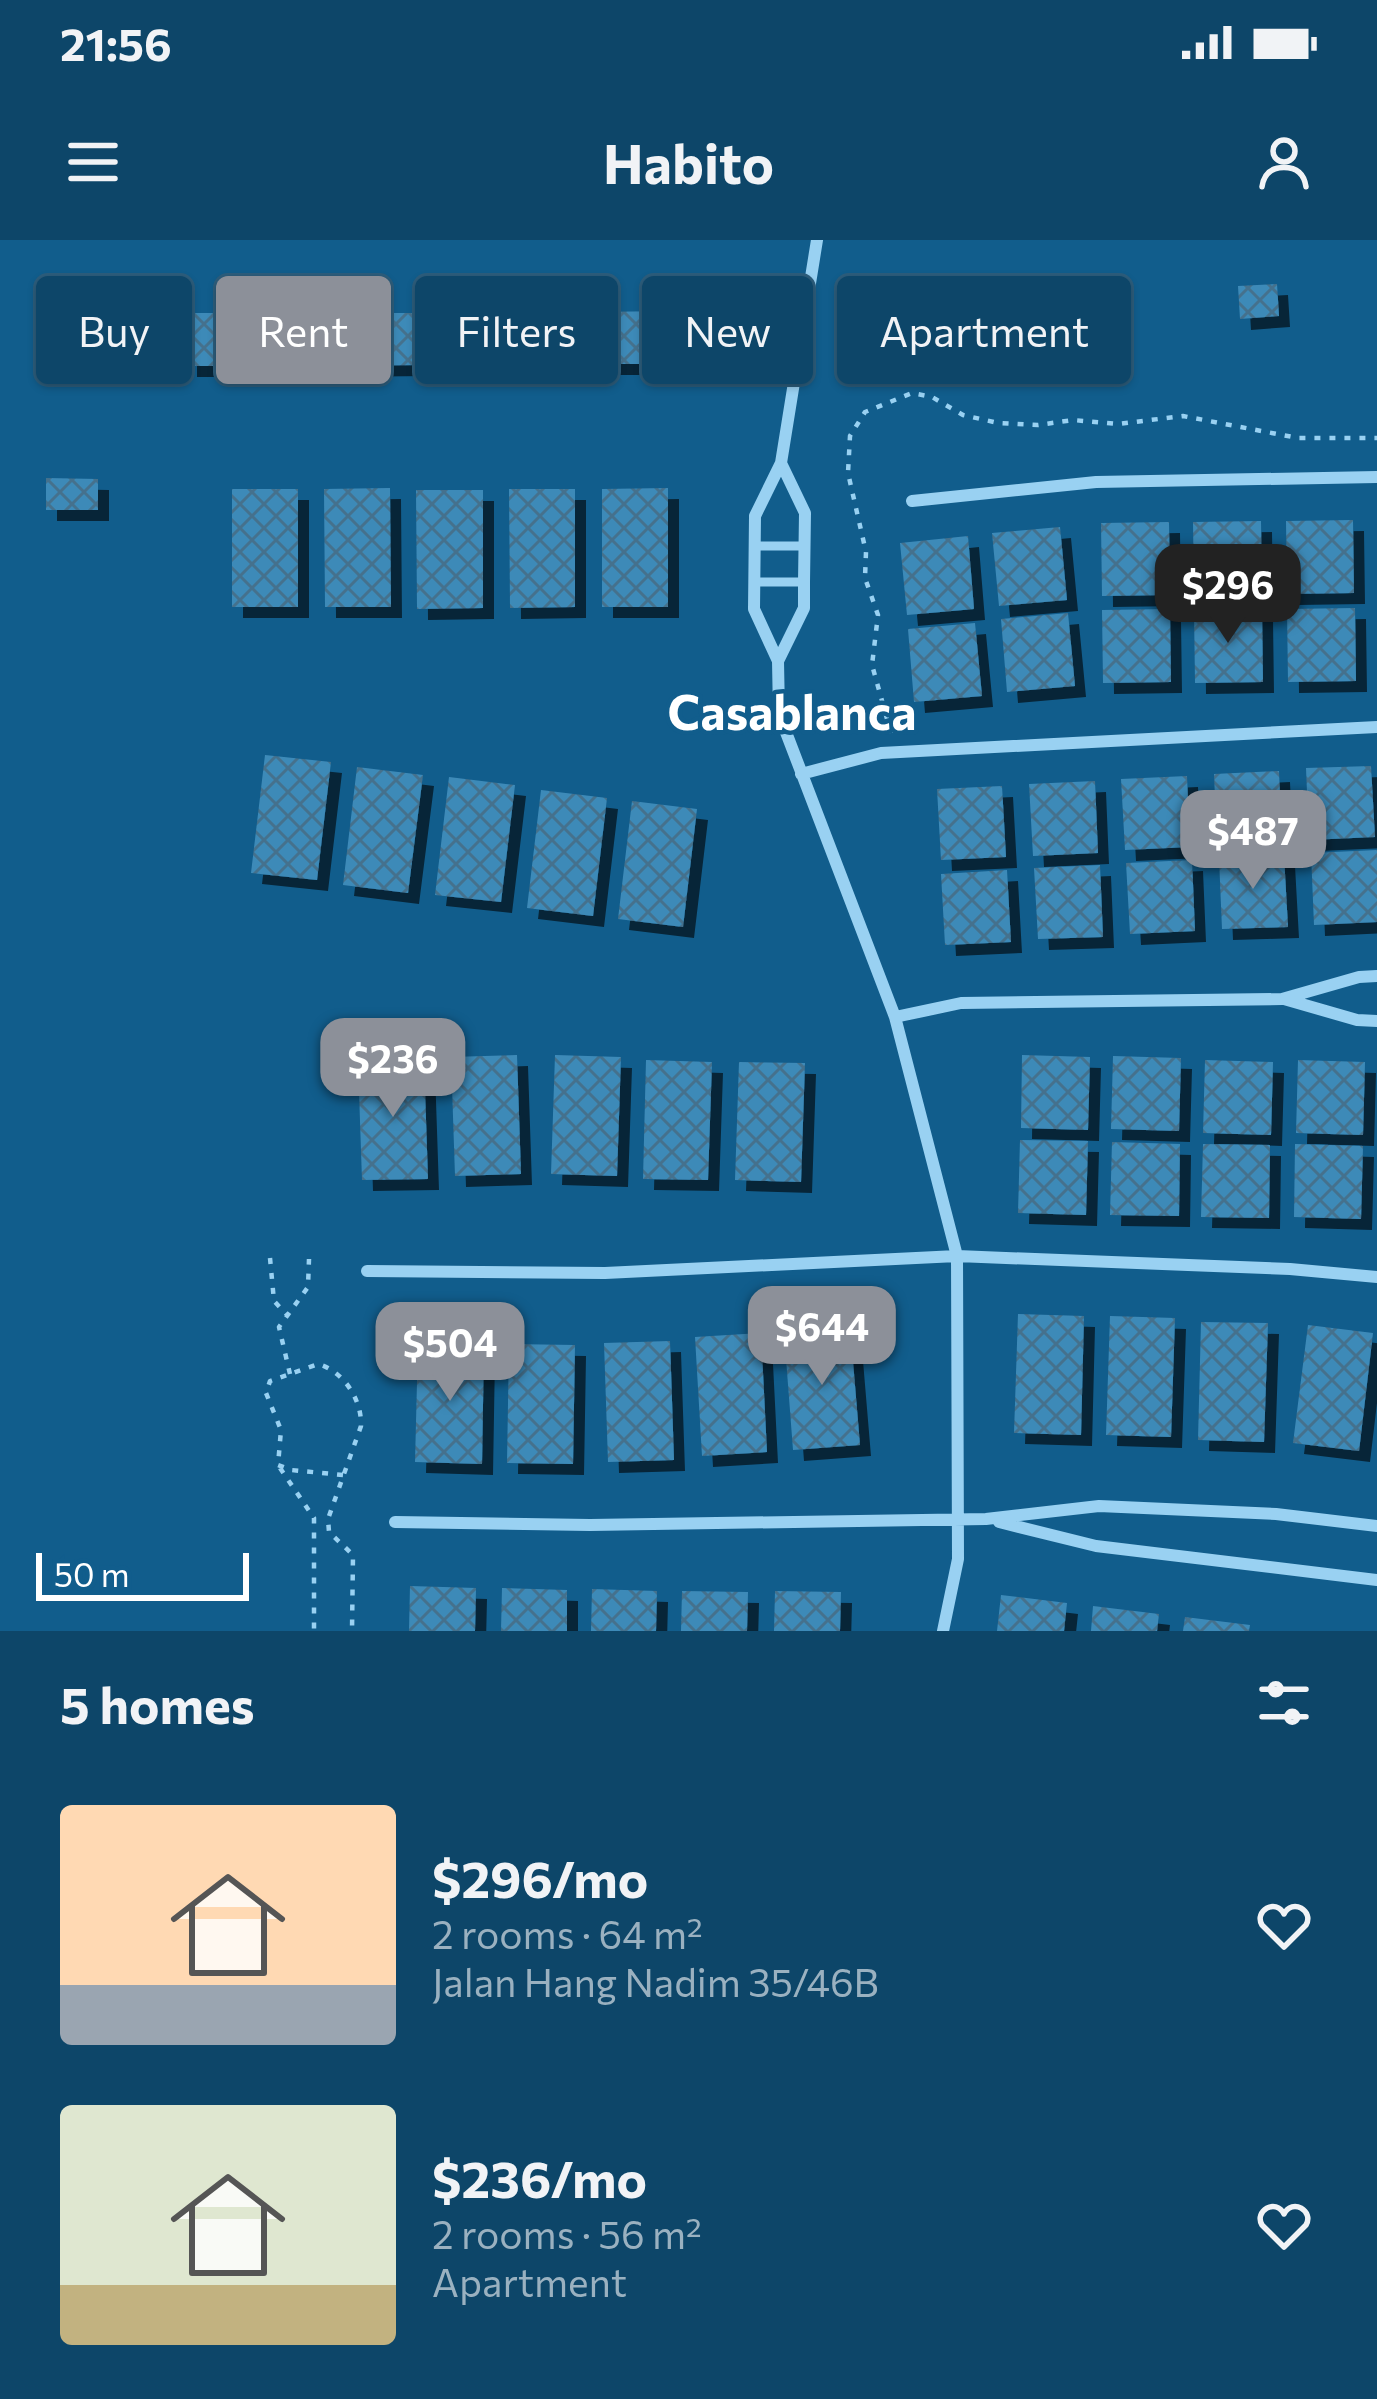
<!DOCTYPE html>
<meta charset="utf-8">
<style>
body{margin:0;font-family:Commissioner,sans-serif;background:#1b5071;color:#f1f3f6;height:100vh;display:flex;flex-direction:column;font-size:45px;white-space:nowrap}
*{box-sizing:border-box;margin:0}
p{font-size:39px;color:#9ab1c0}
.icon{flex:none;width:66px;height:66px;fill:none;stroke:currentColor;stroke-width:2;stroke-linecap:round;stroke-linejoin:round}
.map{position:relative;height:1391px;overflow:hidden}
.details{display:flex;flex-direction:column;background:#0d4669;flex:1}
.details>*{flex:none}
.guide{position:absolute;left:36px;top:36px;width:1305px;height:108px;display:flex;gap:24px}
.scale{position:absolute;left:36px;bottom:30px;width:213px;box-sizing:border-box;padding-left:12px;border:6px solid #fff;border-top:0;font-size:33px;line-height:42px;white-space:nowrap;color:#fff;-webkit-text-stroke:9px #115d8c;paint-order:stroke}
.price{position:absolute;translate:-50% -102px;padding:0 27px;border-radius:24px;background:#8c9099;color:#fff;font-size:39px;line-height:78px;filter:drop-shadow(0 3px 6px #0008)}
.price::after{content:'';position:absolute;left:50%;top:72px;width:36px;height:27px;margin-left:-18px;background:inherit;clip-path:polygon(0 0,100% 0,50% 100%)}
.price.current{background:#222;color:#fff}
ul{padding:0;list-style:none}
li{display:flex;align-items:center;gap:36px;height:300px;padding:0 60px}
li span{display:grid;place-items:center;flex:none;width:336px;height:240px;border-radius:12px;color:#555}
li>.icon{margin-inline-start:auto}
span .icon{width:144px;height:144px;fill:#fffc;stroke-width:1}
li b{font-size:51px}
h2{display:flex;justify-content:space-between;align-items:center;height:144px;padding:0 60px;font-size:51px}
.pill{padding:0 42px;border-radius:12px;background:#0d4669;box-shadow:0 3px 9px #0004,0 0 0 3px #2d5e7d;font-size:42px;line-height:108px}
.pill.current{background:#8c9099;color:#fff}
.status{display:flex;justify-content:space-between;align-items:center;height:84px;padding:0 60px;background:#0d4669;direction:ltr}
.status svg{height:33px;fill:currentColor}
header{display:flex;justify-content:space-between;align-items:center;height:156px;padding:0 60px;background:#0d4669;font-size:54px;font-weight:700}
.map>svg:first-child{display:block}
</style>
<div class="status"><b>21:56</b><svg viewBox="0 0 49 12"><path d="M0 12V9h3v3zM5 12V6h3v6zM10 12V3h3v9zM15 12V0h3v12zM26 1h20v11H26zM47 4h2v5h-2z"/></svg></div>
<header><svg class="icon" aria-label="menu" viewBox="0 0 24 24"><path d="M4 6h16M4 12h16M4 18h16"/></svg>Habito<svg class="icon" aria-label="person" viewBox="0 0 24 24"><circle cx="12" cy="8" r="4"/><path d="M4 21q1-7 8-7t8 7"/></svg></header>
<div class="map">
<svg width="1377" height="1391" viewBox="0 0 1377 1391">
<defs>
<pattern id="building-cross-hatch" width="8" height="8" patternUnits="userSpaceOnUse" patternTransform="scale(3)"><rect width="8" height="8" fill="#3e8ab8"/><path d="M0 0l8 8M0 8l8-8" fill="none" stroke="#44718d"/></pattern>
<filter id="shadow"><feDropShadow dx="11" dy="11" stdDeviation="0" flood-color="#0009"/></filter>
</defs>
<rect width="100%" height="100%" fill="#115d8c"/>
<path fill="url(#building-cross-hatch)" filter="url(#shadow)" d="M 1277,44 L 1279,76 L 1240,79 L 1238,46 Z
M 685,71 L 685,124 L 581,124 L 581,72 Z
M 53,72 L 157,72 L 157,125 L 53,125 Z
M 449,72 L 554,72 L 554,124 L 449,124 Z
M 186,73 L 291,73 L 291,126 L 186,126 Z
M 317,73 L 422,73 L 422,125 L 317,126 Z
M 46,238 L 98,239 L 98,270 L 46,270 Z
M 390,248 L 391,367 L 325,367 L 324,249 Z
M 668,248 L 668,367 L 602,367 L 602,249 Z
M 232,249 L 298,249 L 298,367 L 232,367 Z
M 509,249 L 575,249 L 575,367 L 510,368 Z
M 416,250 L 483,250 L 483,368 L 417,369 Z
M 1353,280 L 1354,353 L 1287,354 L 1286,281 Z
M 1261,281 L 1262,354 L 1194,355 L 1193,282 Z
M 1169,282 L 1170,355 L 1102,356 L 1101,283 Z
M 1060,287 L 1067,360 L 999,366 L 992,293 Z
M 968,296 L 974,369 L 907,375 L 900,303 Z
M 1355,368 L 1356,441 L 1288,442 L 1287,369 Z
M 1170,369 L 1171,442 L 1103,443 L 1102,370 Z
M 1262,369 L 1263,442 L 1195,443 L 1194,370 Z
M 1068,373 L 1075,446 L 1007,452 L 1001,379 Z
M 975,383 L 982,456 L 914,462 L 908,389 Z
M 265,515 L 331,522 L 317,640 L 251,633 Z
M 1371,526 L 1375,597 L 1309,600 L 1306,528 Z
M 357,527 L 423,535 L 408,653 L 343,645 Z
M 1279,531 L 1282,602 L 1217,605 L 1214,534 Z
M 1187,536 L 1190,607 L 1125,610 L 1121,539 Z
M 449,537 L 515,545 L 501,662 L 435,655 Z
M 1095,541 L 1098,613 L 1033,616 L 1029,544 Z
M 1002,546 L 1006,617 L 941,620 L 937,549 Z
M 541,550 L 607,558 L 593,676 L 527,668 Z
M 632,561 L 697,569 L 683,687 L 618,679 Z
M 1377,610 L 1377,682 L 1314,685 L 1311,613 Z
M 1284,615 L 1288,687 L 1222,689 L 1219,618 Z
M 1192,620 L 1195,691 L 1130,694 L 1126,623 Z
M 1100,625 L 1103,697 L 1038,699 L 1034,628 Z
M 1007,630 L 1011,702 L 945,705 L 941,634 Z
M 517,815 L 521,934 L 455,936 L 451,817 Z
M 555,815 L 621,817 L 617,936 L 551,934 Z
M 1022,815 L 1090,817 L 1088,890 L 1021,888 Z
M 1113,816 L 1181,818 L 1179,891 L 1111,889 Z
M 424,820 L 428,939 L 362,940 L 358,822 Z
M 646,820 L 712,822 L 708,940 L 643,939 Z
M 1205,820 L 1273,822 L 1271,895 L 1203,893 Z
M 1298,820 L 1365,822 L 1363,895 L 1296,893 Z
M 739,822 L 805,823 L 801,942 L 735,940 Z
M 1020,900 L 1088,901 L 1086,975 L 1018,973 Z
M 1112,902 L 1180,904 L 1179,976 L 1110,975 Z
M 1203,904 L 1270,905 L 1269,978 L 1201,977 Z
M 1295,904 L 1363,906 L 1361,979 L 1294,977 Z
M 1018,1074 L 1084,1076 L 1081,1195 L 1014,1193 Z
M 1110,1076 L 1175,1078 L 1171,1197 L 1106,1195 Z
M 1201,1082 L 1268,1083 L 1264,1202 L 1198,1200 Z
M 1308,1085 L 1373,1093 L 1359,1211 L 1293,1203 Z
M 850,1086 L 860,1205 L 793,1210 L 784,1092 Z
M 761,1093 L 767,1212 L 702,1216 L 695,1097 Z
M 670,1101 L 674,1220 L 608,1222 L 604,1103 Z
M 418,1103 L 484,1105 L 482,1224 L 415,1222 Z
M 509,1104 L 575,1105 L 573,1224 L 507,1223 Z
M 410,1346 L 476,1348 L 475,1391 L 409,1391 Z
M 502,1348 L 567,1350 L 567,1391 L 501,1391 Z
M 592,1349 L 657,1351 L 656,1391 L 591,1391 Z
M 682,1351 L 748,1352 L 747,1391 L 681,1391 Z
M 775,1351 L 841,1352 L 840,1391 L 774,1391 Z
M 1001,1355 L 1067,1363 L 1064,1391 L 997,1391 Z
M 1093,1366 L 1159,1374 L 1157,1391 L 1091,1391 Z
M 1185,1377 L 1250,1385 L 1249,1391 L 1183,1391 Z"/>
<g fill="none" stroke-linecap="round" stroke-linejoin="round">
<path stroke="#99d1f2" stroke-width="4.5" stroke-dasharray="6 9" stroke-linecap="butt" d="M 891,493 L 872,425 L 878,375 L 865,338 L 866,312 L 848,233 L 850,196 L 865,172 L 912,153 L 932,157 L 963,175 L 998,183 L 1038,185 L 1073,180 L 1118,184 L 1183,176 L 1298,198 L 1377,198
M 270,1018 L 274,1061 L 288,1076
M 290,1134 L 279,1087 L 308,1047 L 309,1019
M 280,1228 L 314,1278 L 314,1391
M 343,1235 L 291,1230 L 278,1225 L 281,1190 L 266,1153 L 270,1141 L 318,1124 C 343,1131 362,1159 361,1186 L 328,1279 L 329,1292 L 353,1315 L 352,1391"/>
<path stroke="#99d1f2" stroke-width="9" d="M 755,306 L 805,306
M 755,342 L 804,342"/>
<path stroke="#99d1f2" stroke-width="12" d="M 817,0 L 781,223 L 755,276 L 754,369 L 778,421 L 779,474 L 895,777 L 957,1016 L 958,1319 L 943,1391
M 912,261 L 1096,242 L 1377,237
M 778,421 L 804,368 L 804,342 L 805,273 L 781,223
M 801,534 L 881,513 L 1377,487
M 1284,759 L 1357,780 L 1377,781
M 895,777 L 961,763 L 1282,759 L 1359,737 L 1377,736
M 367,1031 L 605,1033 L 957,1016 L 1290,1029 L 1377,1037
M 395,1282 L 590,1285 L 986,1279 L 1099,1266 L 1276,1274 L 1377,1286
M 999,1282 L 1096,1306 L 1377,1340"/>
</g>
<g text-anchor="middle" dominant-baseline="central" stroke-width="9" stroke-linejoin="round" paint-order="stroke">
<g font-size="48" font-weight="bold" fill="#fff" stroke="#115d8c">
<text x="792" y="470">Casablanca</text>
</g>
</g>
</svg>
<div class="scale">50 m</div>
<b class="price current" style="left:1228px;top:406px">$296</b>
<b class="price" style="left:1253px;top:652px">$487</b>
<b class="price" style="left:393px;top:880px">$236</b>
<b class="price" style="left:822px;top:1148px">$644</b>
<b class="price" style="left:450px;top:1164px">$504</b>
<div class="guide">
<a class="pill">Buy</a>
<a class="pill current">Rent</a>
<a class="pill">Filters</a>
<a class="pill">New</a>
<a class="pill">Apartment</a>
</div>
</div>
<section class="details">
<h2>5 homes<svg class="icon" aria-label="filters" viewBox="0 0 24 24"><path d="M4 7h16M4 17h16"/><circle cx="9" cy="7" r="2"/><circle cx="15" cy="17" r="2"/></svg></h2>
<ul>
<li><span style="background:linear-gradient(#ffd9b3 75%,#9aa5b1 0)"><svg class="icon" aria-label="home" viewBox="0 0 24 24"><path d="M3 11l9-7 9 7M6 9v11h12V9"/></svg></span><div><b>$296/mo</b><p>2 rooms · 64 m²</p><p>Jalan Hang Nadim 35/46B</p></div><svg class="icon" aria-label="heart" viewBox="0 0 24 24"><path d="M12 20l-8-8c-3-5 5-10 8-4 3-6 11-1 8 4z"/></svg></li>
<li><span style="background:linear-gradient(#dfe7d0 75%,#c2b280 0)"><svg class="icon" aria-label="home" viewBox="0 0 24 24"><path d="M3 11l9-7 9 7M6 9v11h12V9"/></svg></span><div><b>$236/mo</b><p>2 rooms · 56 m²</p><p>Apartment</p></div><svg class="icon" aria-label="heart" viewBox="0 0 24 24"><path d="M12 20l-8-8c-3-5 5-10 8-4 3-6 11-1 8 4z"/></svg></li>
</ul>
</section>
